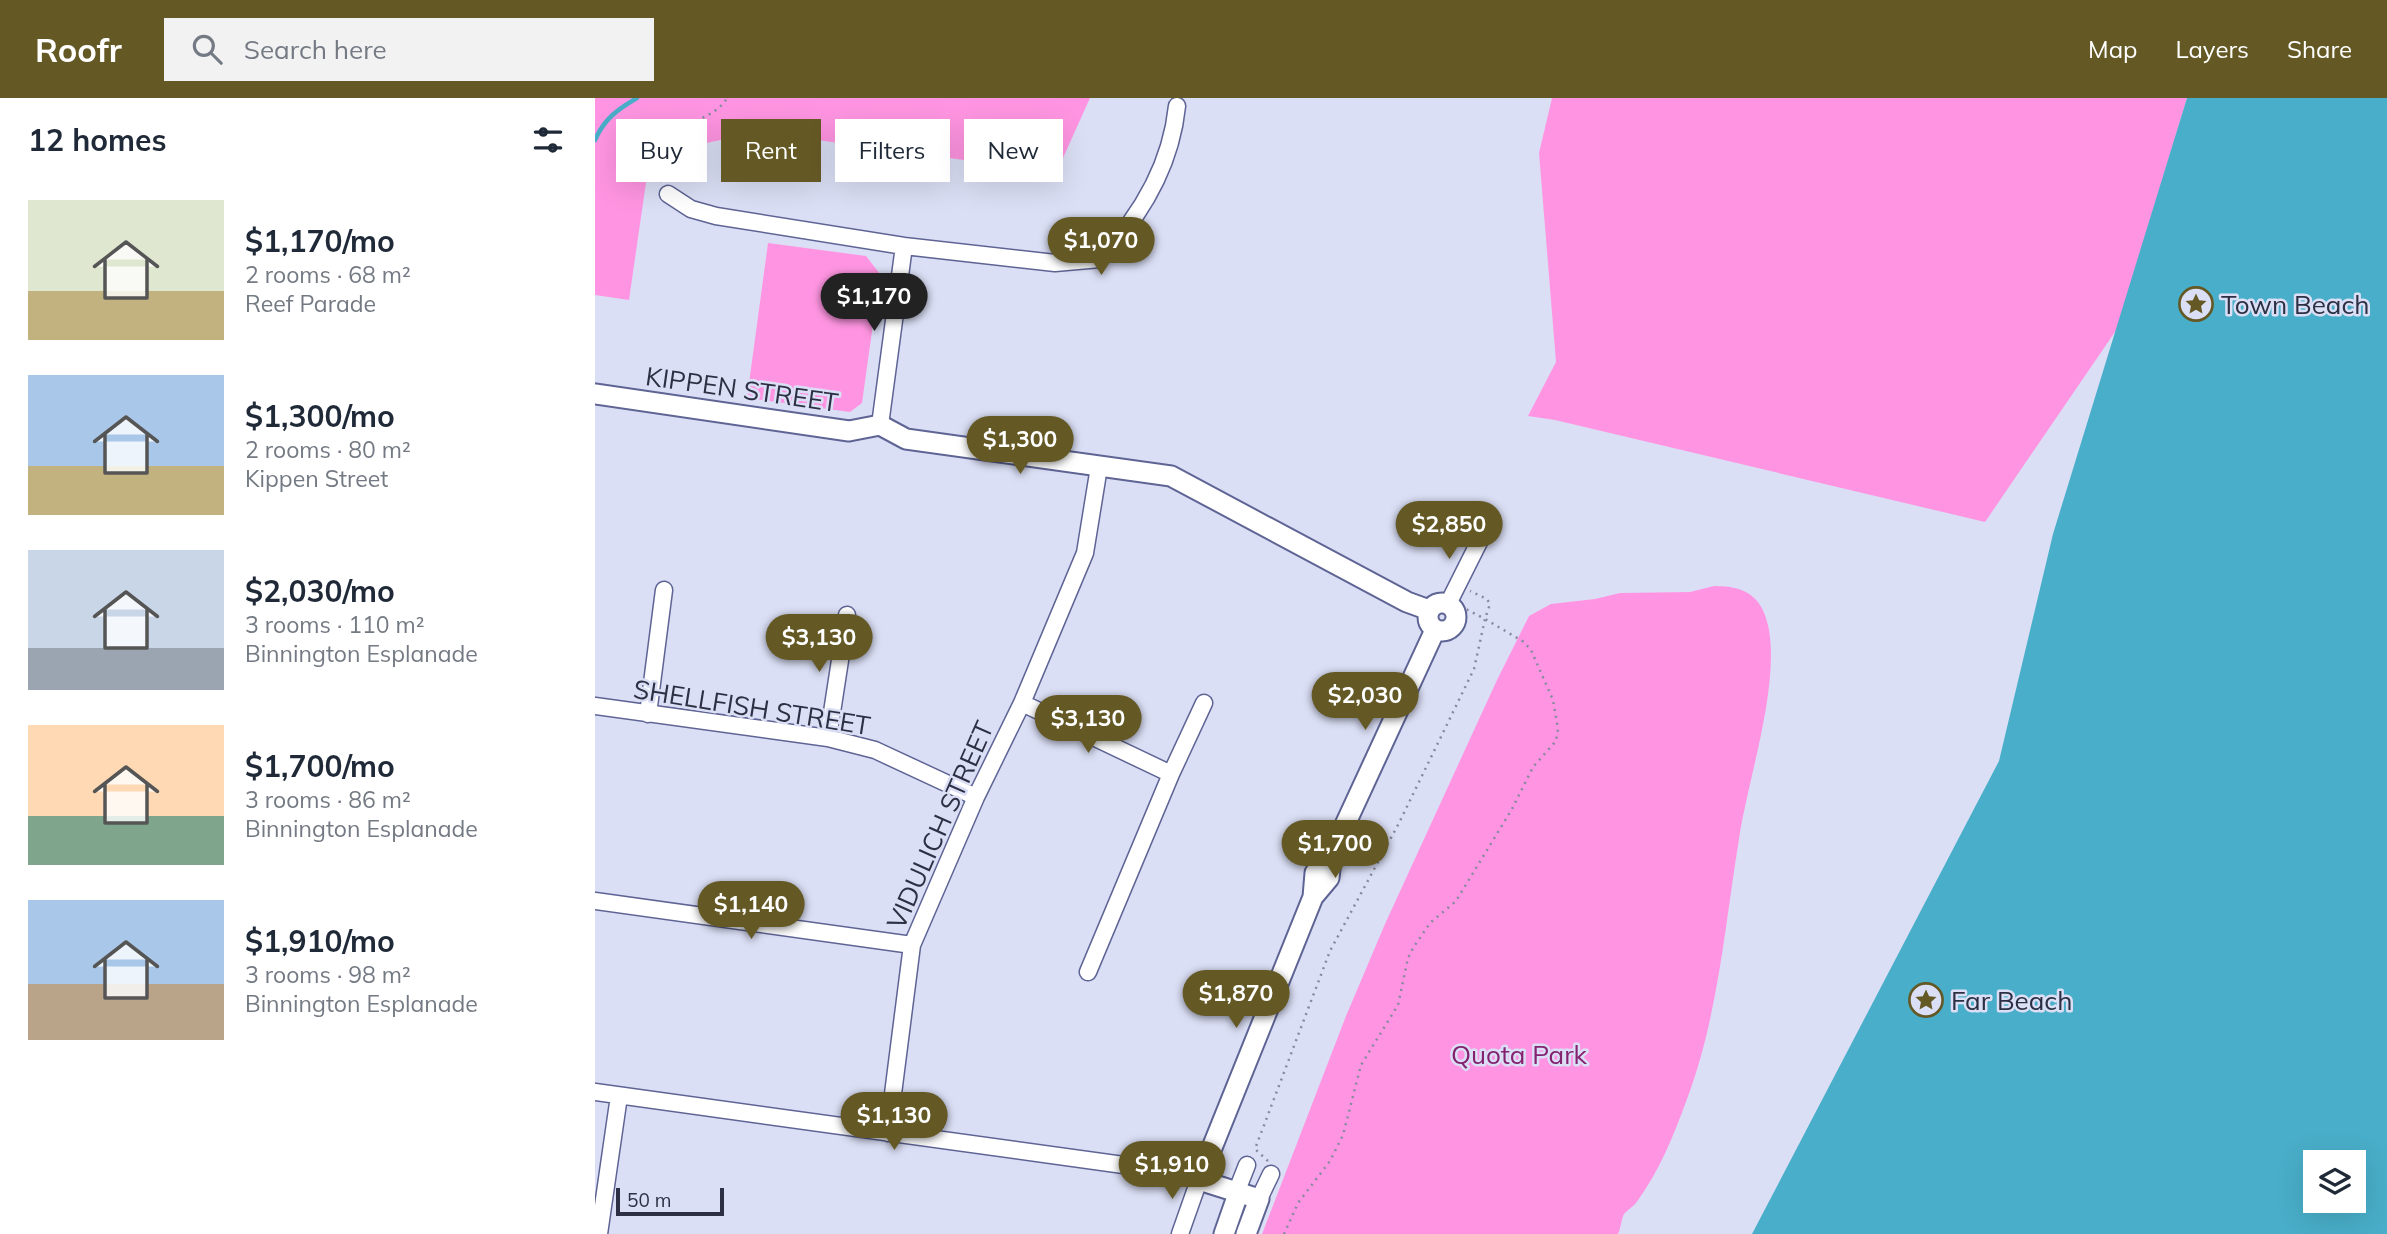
<!DOCTYPE html>
<meta charset="utf-8">
<style>
body{margin:0;font-family:Mulish,sans-serif;background:#f2f2f3;color:#1f2937;height:100vh;display:flex;flex-direction:column;font-size:26px;white-space:nowrap}
*{box-sizing:border-box;margin:0}
p{font-size:23px;color:#747a83}
.icon{flex:none;width:38px;height:38px;fill:none;stroke:currentColor;stroke-width:2;stroke-linecap:round;stroke-linejoin:round}
.map{position:relative;flex:1;overflow:hidden}
.sheet{display:flex;flex-direction:column;background:#fff;width:595px}
.sheet>*{flex:none}
.hud{position:absolute;left:21px;top:21px;width:665px;height:63px;display:flex;gap:14px}
.controls{position:absolute;left:1708px;top:1052px;display:grid;gap:14px}
.controls a{display:grid;place-items:center;width:63px;height:63px;border-radius:0px;background:#fff;box-shadow:0 7px 28px #0002;font-size:35px}
.scale{position:absolute;left:21px;bottom:18px;width:108px;box-sizing:border-box;padding-left:7px;border:4px solid #2d3044;border-top:0;font-size:19px;line-height:24px;white-space:nowrap;color:#2d3044;-webkit-text-stroke:5px #dbdff5;paint-order:stroke}
.price{position:absolute;translate:-50% -60px;padding:0 16px;border-radius:24px;background:#645925;color:#fff;font-size:23px;line-height:46px;filter:drop-shadow(0 2px 4px #0008)}
.price::after{content:'';position:absolute;left:50%;top:42px;width:21px;height:16px;margin-left:-10px;background:inherit;clip-path:polygon(0 0,100% 0,50% 100%)}
.price.current{background:#222;color:#fff}
ul{padding:0;list-style:none}
li{display:flex;align-items:center;gap:21px;height:175px;padding:0 28px}
li span{display:grid;place-items:center;flex:none;width:196px;height:140px;border-radius:0px;color:#555}
li>.icon{margin-inline-start:auto}
span .icon{width:84px;height:84px;fill:#fffc;stroke-width:1}
li b{font-size:30px}
h2{display:flex;justify-content:space-between;align-items:center;height:84px;padding:0 28px;font-size:30px}
.tag{padding:0 24px;border-radius:0px;background:#fff;box-shadow:0 7px 28px #0002;font-size:24px;line-height:63px}
.tag.current{background:#645925;color:#fff}
header{display:flex;align-items:center;gap:42px;box-sizing:border-box;height:98px;padding:0 35px;background:#645925;color:#fff}
header strong{font-size:33px}
nav{display:flex;gap:38px;margin-inline-start:auto;font-size:24px}
.search{width:490px;height:63px;background:#f2f2f3;display:flex;align-items:center;gap:18px;box-sizing:border-box;padding:0 24px;border-radius:0px;color:#747a83;font-size:26px}
main{display:flex;flex:1;min-height:0}
.map>svg:first-child{display:block}
</style>
<header>
<strong>Roofr</strong>
<div class="search"><svg class="icon" aria-label="search" viewBox="0 0 24 24"><circle cx="10" cy="10" r="6"/><path d="M15 15l6 6"/></svg>Search here</div>
<nav><a>Map</a><a>Layers</a><a>Share</a></nav>
</header>
<main>
<section class="sheet">
<h2>12 homes<svg class="icon" aria-label="filters" viewBox="0 0 24 24"><path d="M4 7h16M4 17h16"/><circle cx="9" cy="7" r="2"/><circle cx="15" cy="17" r="2"/></svg></h2>
<ul>
<li><span style="background:linear-gradient(#dfe7d0 65%,#c2b280 0)"><svg class="icon" aria-label="home" viewBox="0 0 24 24"><path d="M3 11l9-7 9 7M6 9v11h12V9"/></svg></span><div><b>$1,170/mo</b><p>2 rooms · 68 m²</p><p>Reef Parade</p></div></li>
<li><span style="background:linear-gradient(#a9c7e8 65%,#c2b280 0)"><svg class="icon" aria-label="home" viewBox="0 0 24 24"><path d="M3 11l9-7 9 7M6 9v11h12V9"/></svg></span><div><b>$1,300/mo</b><p>2 rooms · 80 m²</p><p>Kippen Street</p></div></li>
<li><span style="background:linear-gradient(#c9d6e8 70%,#9aa5b1 0)"><svg class="icon" aria-label="home" viewBox="0 0 24 24"><path d="M3 11l9-7 9 7M6 9v11h12V9"/></svg></span><div><b>$2,030/mo</b><p>3 rooms · 110 m²</p><p>Binnington Esplanade</p></div></li>
<li><span style="background:linear-gradient(#ffd9b3 65%,#7fa58c 0)"><svg class="icon" aria-label="home" viewBox="0 0 24 24"><path d="M3 11l9-7 9 7M6 9v11h12V9"/></svg></span><div><b>$1,700/mo</b><p>3 rooms · 86 m²</p><p>Binnington Esplanade</p></div></li>
<li><span style="background:linear-gradient(#a9c7e8 60%,#b9a48a 0)"><svg class="icon" aria-label="home" viewBox="0 0 24 24"><path d="M3 11l9-7 9 7M6 9v11h12V9"/></svg></span><div><b>$1,910/mo</b><p>3 rooms · 98 m²</p><p>Binnington Esplanade</p></div></li>
</ul>
</section>
<div class="map">
<svg width="1792" height="1136" viewBox="0 0 1792 1136">
<rect width="100%" height="100%" fill="#dbdff5"/>
<path fill="#ff95e2" d="M 0,0 L 495,0 L 463,71 L 420,69 L 163,34 L 55,57 L 34,202 L 0,197 Z
M 957,0 L 1592,0 L 1522,231 L 1390,424 L 960,322 L 933,318 L 961,264 L 944,55 Z
M 173,145 L 271,158 L 285,176 L 267,305 L 255,314 L 152,300 Z
M 1119,488 C 1152,488 1168,499 1174,532 C 1184,591 1153,681 1144,741 C 1130,827 1123,919 1092,1001 C 1079,1037 1064,1074 1041,1105 C 1038,1109 1032,1112 1029,1116 C 1026,1122 1026,1130 1023,1136 L 667,1136 L 751,918 L 790,826 L 902,582 L 934,518 L 956,506 L 1000,501 L 1025,495 L 1095,494 Z"/>
<path fill="#49aec9" fill-rule="evenodd" d="M 1592,0 L 1792,0 L 1792,1136 L 1157,1136 L 1404,663 L 1458,436 ZM 1720,1064 L 1759,1064 L 1759,1102 L 1720,1102 Z"/>
<g fill="none" stroke-linecap="round" stroke-linejoin="round">
<path stroke="#49aec9" stroke-width="4.5" d="M 0,42 C 9,21 23,11 42,0"/>
<g stroke="#5e6494" stroke-width="19">
<path id="minor" d="M 73,96 L 96,111 L 121,118 L 309,148 L 460,165 L 505,161 C 545,119 576,67 582,8
M 285,327 L 309,148
M 853,506 L 889,434
M 427,605 L 576,676
M 0,608 L 233,640 L 280,652 L 381,699
M 53,616 L 69,492
M 233,640 L 252,517
M 0,803 L 317,847
M 493,874 L 576,676 L 609,605
M 0,994 L 579,1074 L 604,1082 L 585,1136
M 293,1035 L 317,847 L 381,699 L 427,605 L 490,455 L 504,369
M 641,1095 L 652,1067
M 664,1101 L 676,1076
M 4,1136 L 24,998"/>
</g>
<g stroke="#5e6494" stroke-width="23">
<path id="tertiary" d="M 0,296 L 254,333 L 285,327 L 311,341 L 576,378 L 812,504 L 834,512
M833 519a14 14 0 1 1 28 0a14 14 0 1 1-28 0Z
M 718,799 L 720,775 L 737,755 L 840,532
M 629,1136 L 643,1096
M 651,1136 L 664,1101 L 604,1082 L 718,799 L 734,780 L 737,755"/>
</g>
<path stroke="#868a9f" stroke-width="2.5" stroke-dasharray="2 5" stroke-linecap="butt" d="M 67,84 L 61,67 L 67,40 C 88,25 121,20 132,0
M 673,1063 L 660,1051 L 735,853 L 804,725 L 879,571 L 890,521 L 867,509
M 689,1136 L 703,1105 L 735,1063 L 748,1037 L 766,967 L 803,907 L 813,860 L 818,850 L 835,825 L 861,803 L 917,711 L 938,669 L 961,643 L 963,631 L 958,602 L 936,552 L 929,544 L 890,521 L 895,506 L 892,501 L 875,493"/>
<use href="#minor" stroke="#fff" stroke-width="16"/>
<use href="#tertiary" stroke="#fff" stroke-width="19"/>
</g>
<defs>
<g id="sight-ring" transform="scale(1.75)"><circle r="9.5" fill="#dbdff5" stroke="#645925" stroke-width="1.5"/><path d="M0-6L1.8-2.2L6-1.7L2.9 1.2L3.7 5.4L0 3.3L-3.7 5.4L-2.9 1.2L-6-1.7L-1.8-2.2Z" fill="#645925"/></g>
</defs>
<g fill-rule="evenodd">
<use href="#sight-ring" x="1601" y="206"/>
<use href="#sight-ring" x="1331" y="902"/>
</g>
<g text-anchor="middle" dominant-baseline="central" stroke-width="5" stroke-linejoin="round" paint-order="stroke">
<g font-size="26" fill="#2d3044" stroke="#dbdff5" text-anchor="start">
<text x="1626" y="206">Town Beach</text>
<text x="1356" y="902">Far Beach</text>
</g>
<g font-size="26" fill="#2d3044" stroke="#dbdff5">
<text transform="translate(147 291) rotate(8)">KIPPEN STREET</text>
<text transform="translate(157 609) rotate(9)">SHELLFISH STREET</text>
<text transform="translate(345 727) rotate(-66)">VIDULICH STREET</text>
</g>
<g font-size="26" fill="#842270" stroke="#dbdff5">
<text x="924" y="956">Quota Park</text>
</g>
</g>
</svg>
<div class="controls">
<a><svg class="icon" aria-label="layers" viewBox="0 0 24 24"><path d="M12 4l9 5-9 5-9-5zM3 14l9 5 9-5"/></svg></a>
</div>
<div class="scale">50 m</div>
<b class="price" style="left:506px;top:179px">$1,070</b>
<b class="price current" style="left:279px;top:235px">$1,170</b>
<b class="price" style="left:425px;top:378px">$1,300</b>
<b class="price" style="left:854px;top:463px">$2,850</b>
<b class="price" style="left:224px;top:576px">$3,130</b>
<b class="price" style="left:770px;top:634px">$2,030</b>
<b class="price" style="left:493px;top:657px">$3,130</b>
<b class="price" style="left:740px;top:782px">$1,700</b>
<b class="price" style="left:156px;top:843px">$1,140</b>
<b class="price" style="left:641px;top:932px">$1,870</b>
<b class="price" style="left:299px;top:1054px">$1,130</b>
<b class="price" style="left:577px;top:1103px">$1,910</b>
<div class="hud">
<a class="tag">Buy</a>
<a class="tag current">Rent</a>
<a class="tag">Filters</a>
<a class="tag">New</a>
</div>
</div>
</main>
